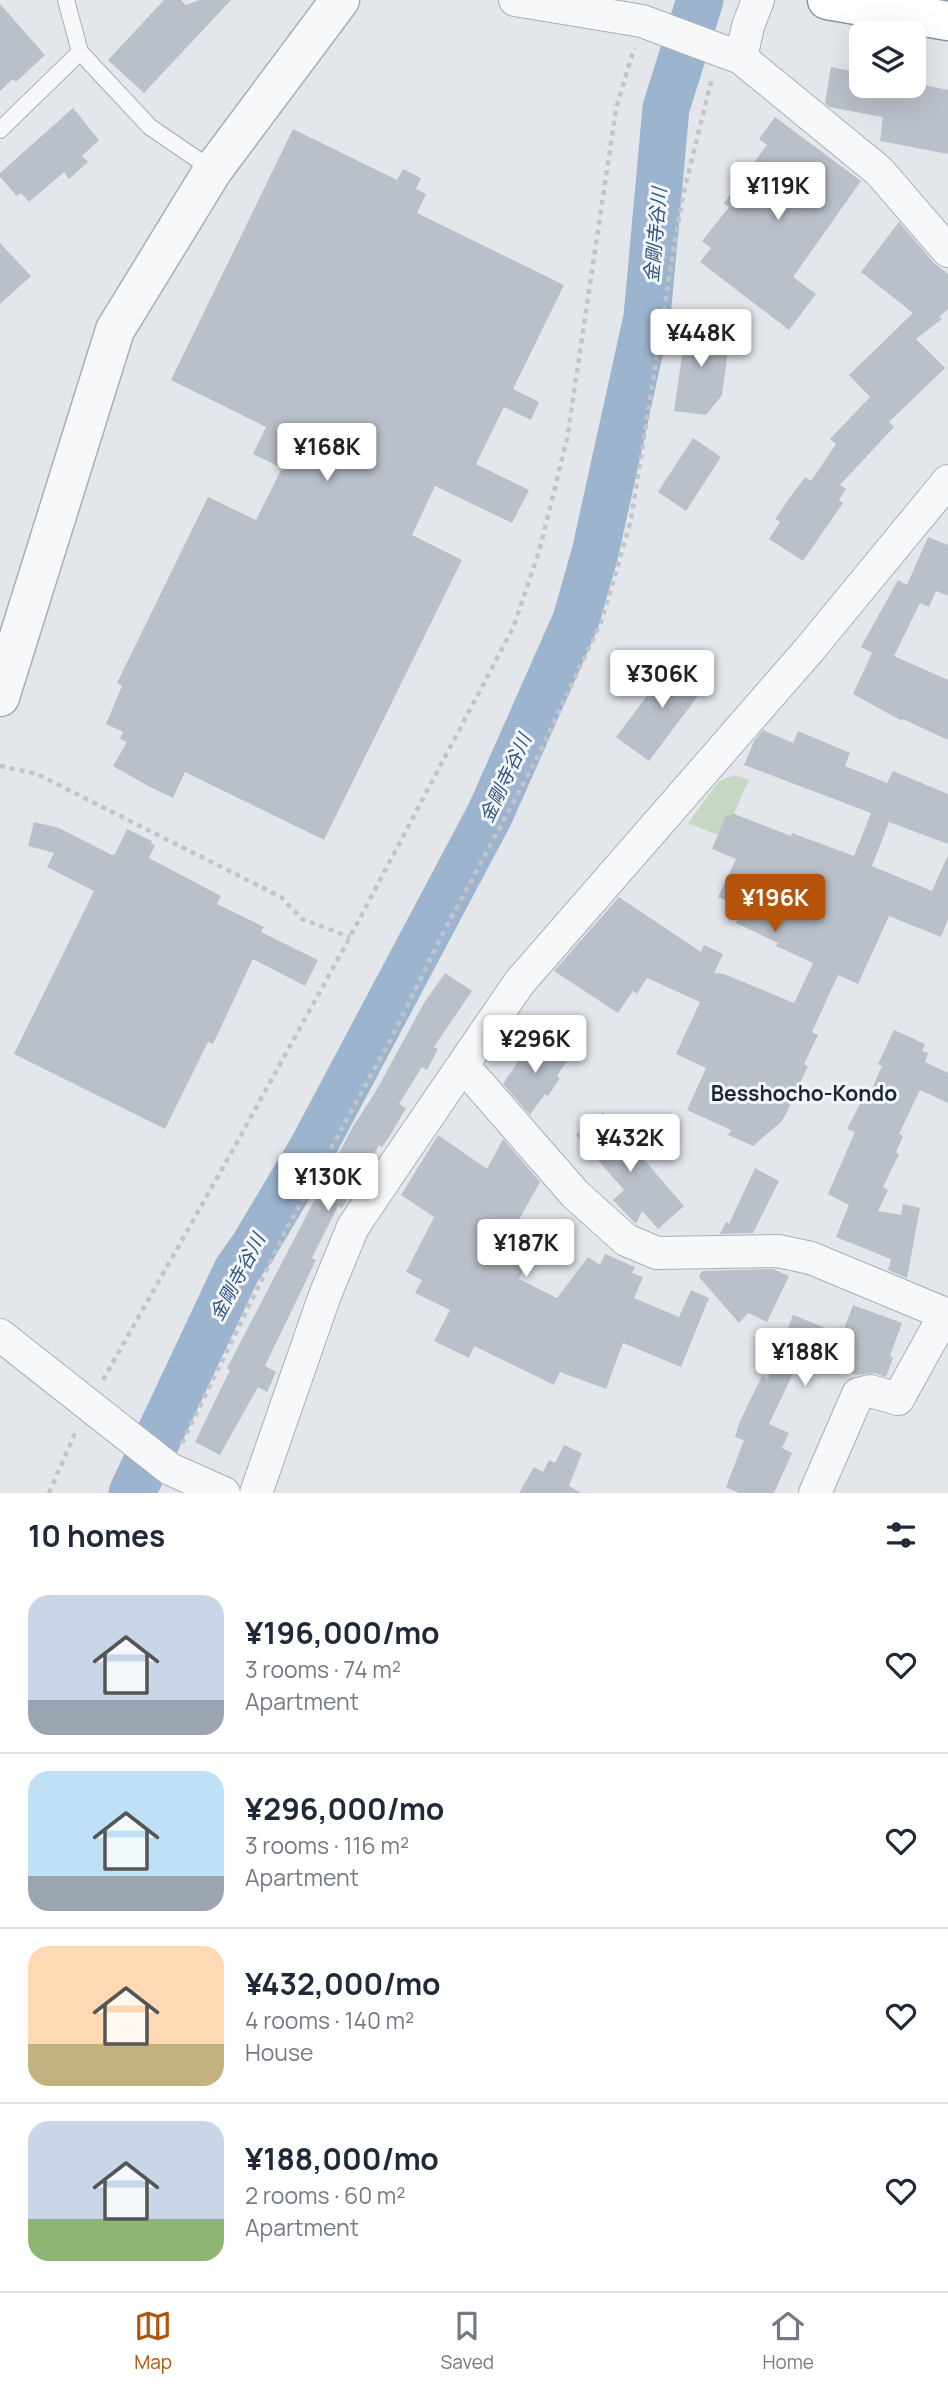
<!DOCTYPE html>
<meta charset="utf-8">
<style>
body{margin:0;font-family:Manrope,"Noto Sans JP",sans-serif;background:#f6f6f7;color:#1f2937;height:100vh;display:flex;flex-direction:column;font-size:26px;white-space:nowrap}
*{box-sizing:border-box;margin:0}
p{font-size:23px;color:#747a83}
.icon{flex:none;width:38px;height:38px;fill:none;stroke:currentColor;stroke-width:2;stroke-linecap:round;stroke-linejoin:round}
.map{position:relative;height:1493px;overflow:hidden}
.side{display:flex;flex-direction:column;background:#fff;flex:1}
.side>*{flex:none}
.tools{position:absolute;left:849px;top:21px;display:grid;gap:14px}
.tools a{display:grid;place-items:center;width:77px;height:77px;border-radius:14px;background:#fff;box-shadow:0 7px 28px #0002;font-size:35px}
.price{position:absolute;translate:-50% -60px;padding:0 16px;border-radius:7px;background:#fff;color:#222;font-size:23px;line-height:46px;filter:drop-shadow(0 2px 4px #0008)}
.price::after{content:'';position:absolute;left:50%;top:42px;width:21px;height:16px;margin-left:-10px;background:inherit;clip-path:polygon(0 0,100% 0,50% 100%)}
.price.active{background:#b45309;color:#fff}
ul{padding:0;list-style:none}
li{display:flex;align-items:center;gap:21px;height:175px;padding:0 28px}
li+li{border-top:2px solid #e0e1e3}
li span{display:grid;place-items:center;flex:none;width:196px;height:140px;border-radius:21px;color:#555}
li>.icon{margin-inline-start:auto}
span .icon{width:84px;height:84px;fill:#fffc;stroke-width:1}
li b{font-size:30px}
h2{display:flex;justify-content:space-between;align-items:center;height:84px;padding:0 28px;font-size:30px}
.tab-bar{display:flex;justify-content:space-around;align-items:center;height:98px;border-top:2px solid #e0e1e3;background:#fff;font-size:19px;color:#747a83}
.tab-bar a{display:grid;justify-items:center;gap:4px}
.tab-bar .active{color:#b45309}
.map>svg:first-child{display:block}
</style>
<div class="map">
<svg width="948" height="1493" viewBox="0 0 948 1493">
<rect width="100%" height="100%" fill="#e3e7ec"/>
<path fill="#c8d6c4" d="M 735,775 L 749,780 L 723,837 L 688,823 L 719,781 Z"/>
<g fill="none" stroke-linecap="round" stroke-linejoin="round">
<path stroke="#9db4ce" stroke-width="47" d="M 132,1493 L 237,1270 L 254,1246 L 313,1147 L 490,814 L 576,620 L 595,553 L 647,317 L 666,108 L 700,0"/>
</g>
<path fill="#bac0ca" d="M 164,0 L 181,0 L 186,5 L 199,0 L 231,0 L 144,93 L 108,60 Z
M 0,4 L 45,55 L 16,82 L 13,79 L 0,91 Z
M 831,67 L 861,73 L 861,86 L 914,86 L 914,83 L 948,90 L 948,154 L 880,141 L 883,117 L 829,107 L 825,103 Z
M 73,108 L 99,140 L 82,156 L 88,162 L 69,179 L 64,172 L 29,202 L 21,193 L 17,196 L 0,177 L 0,173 Z
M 775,117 L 861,181 L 793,277 L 816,294 L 789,330 L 700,262 L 711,248 L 702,241 L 729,207 L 724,203 L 767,145 L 759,139 Z
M 293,129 L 397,180 L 403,169 L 421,178 L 416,189 L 426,194 L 417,213 L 564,285 L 513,389 L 539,402 L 531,420 L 504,407 L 476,464 L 529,490 L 512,523 L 435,486 L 412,535 L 462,560 L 324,840 L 185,772 L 173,798 L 148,786 L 113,766 L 127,742 L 120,739 L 123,732 L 106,724 L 122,686 L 117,683 L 208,497 L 256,520 L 282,468 L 253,454 L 266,427 L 171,380 Z
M 899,222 L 934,263 L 948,274 L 948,309 L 939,317 L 942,319 L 916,339 L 945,368 L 889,422 L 894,427 L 840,485 L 846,489 L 839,500 L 843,503 L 803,561 L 769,539 L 780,522 L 775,519 L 791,496 L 805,477 L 811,481 L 836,444 L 830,439 L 870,397 L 849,375 L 913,313 L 861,272 Z
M 0,243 L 31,276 L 0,304 Z
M 687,321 L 718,325 L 728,350 L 722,395 L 706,415 L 674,411 Z
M 693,438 L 721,457 L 686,511 L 658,492 Z
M 928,537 L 948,545 L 948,596 L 936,591 L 929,607 L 920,603 L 894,656 L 948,680 L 948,740 L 903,719 L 902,721 L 853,694 L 872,653 L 861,647 L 898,580 L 907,585 Z
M 674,660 L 707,684 L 649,761 L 616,737 Z
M 763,730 L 793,743 L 798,731 L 850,753 L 845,766 L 887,783 L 893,771 L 948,794 L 948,844 L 889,822 L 872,866 L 932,891 L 948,855 L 948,919 L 941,937 L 889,916 L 858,984 L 838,975 L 812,1032 L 818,1035 L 804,1064 L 808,1066 L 786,1114 L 781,1122 L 753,1146 L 728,1135 L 731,1130 L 687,1110 L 706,1068 L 676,1054 L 700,1002 L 647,978 L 637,994 L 633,991 L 618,1013 L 554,971 L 619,897 L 701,952 L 704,945 L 723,954 L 714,973 L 724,974 L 794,1003 L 813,963 L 776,946 L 778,943 L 736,923 L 742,908 L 718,897 L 736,859 L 712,849 L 726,815 L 731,817 L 732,813 L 791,836 L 792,833 L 854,856 L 871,813 L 744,765 L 754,741 Z
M 34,822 L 59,828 L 112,855 L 115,854 L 127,829 L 152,841 L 151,844 L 155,845 L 149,858 L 221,896 L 217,904 L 264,927 L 261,932 L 318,960 L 305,986 L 253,959 L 213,1044 L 208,1042 L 165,1129 L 14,1054 L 94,891 L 47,867 L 54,853 L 28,846 Z
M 445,973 L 472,991 L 434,1047 L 438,1049 L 427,1070 L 422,1067 L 399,1104 L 406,1108 L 391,1134 L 382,1147 L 379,1145 L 342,1208 L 338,1206 L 312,1258 L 316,1260 L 265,1366 L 276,1372 L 267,1392 L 258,1387 L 220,1455 L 195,1442 L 230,1370 L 227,1368 L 352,1128 L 376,1091 L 424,1003 Z
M 894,1030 L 925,1044 L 922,1051 L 928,1053 L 925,1062 L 948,1073 L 948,1103 L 920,1090 L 899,1134 L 903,1136 L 896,1152 L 899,1154 L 883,1187 L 888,1190 L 878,1211 L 901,1215 L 903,1204 L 920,1208 L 907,1278 L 888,1270 L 891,1259 L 836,1237 L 849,1205 L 828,1194 L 855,1132 L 847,1129 L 861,1102 L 865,1104 L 882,1066 L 878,1064 Z
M 534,1038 L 567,1061 L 557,1076 L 560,1078 L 548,1096 L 545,1094 L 530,1115 L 503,1084 Z
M 603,1112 L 684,1206 L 658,1229 L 642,1211 L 636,1224 L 613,1200 L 624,1190 L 576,1135 Z
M 438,1135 L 487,1169 L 503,1139 L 540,1182 L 511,1234 L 535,1246 L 519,1279 L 557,1298 L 588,1257 L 600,1265 L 605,1254 L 635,1267 L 632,1273 L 643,1277 L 634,1298 L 679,1317 L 691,1290 L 709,1298 L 681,1367 L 623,1343 L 606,1389 L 560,1372 L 554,1385 L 474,1346 L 469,1358 L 434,1341 L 450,1310 L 415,1293 L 422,1280 L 406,1272 L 434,1217 L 401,1195 Z
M 755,1168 L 779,1181 L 753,1233 L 720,1234 L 726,1222 L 729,1224 Z
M 773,1269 L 789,1276 L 767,1322 L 748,1313 L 739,1323 L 699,1277 L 702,1271 Z
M 853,1305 L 902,1323 L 890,1356 L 893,1358 L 886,1377 L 874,1373 L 857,1375 L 801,1357 L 769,1424 L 789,1433 L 782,1448 L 792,1453 L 774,1493 L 739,1493 L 726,1487 L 744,1440 L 735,1437 L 740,1421 L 762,1376 L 768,1379 L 793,1315 L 838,1333 L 840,1327 L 844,1329 Z
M 564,1445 L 582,1453 L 569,1486 L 581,1493 L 519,1493 L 534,1467 L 543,1472 L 549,1460 L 555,1463 Z"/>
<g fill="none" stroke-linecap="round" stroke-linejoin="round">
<g stroke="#a8aeb7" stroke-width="18">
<path id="service" d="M 66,0 L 80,52 L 150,127 L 213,170
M 0,130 L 80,52"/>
</g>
<g stroke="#a8aeb7" stroke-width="34">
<path id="minor" d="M 515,0 L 642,21 L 741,58 L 879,171 L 948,251
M 741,58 L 748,26 L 758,0
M 460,1069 L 473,1077 L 575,1194 L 626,1240 L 657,1253 L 778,1251 L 811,1258 L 948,1315
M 0,1335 L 170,1469 L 224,1493
M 256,1493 L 325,1295 L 353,1227 L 398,1160 L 519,983 L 809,650 L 948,481
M 815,1493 L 858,1394 L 870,1391 L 898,1399 L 945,1314"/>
</g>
<g stroke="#a8aeb7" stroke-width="41">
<path id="tertiary" d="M 0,697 L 115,330 L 213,170 L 340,0"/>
</g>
<g stroke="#8a94a4" stroke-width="41">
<path id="trunk" d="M 827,0 L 948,21"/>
</g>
<path stroke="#c1c5cb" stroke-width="4.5" stroke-dasharray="5 5" stroke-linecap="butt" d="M 0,766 L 37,774 L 281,897 L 302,919 L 350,937
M 103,1380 L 230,1155 L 350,937 L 513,628 L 539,552 L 567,439 L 616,109 L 634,48
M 182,1443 L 285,1232 L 394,1033 L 442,935 L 537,758 L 602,620 L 631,520 L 674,247 L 684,191 L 712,78
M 49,1493 L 76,1431"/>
<use href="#service" stroke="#f6f8fa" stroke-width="16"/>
<use href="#minor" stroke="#f6f8fa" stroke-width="32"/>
<use href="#tertiary" stroke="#f6f8fa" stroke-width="38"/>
<use href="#trunk" stroke="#fff" stroke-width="38"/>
</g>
<g text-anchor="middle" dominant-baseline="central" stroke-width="6" stroke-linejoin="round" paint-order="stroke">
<g font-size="19" font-style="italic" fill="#31527c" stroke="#f3f6f9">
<text transform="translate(655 235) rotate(-85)">金剛寺谷川</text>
<text transform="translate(505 778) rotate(-65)">金剛寺谷川</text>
<text transform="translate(237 1277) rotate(-62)">金剛寺谷川</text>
</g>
<g font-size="21" font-weight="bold" fill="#1c2537" stroke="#f3f6f9">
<text x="804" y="1093">Besshocho-Kondo</text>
</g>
</g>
</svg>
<div class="tools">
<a><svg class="icon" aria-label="layers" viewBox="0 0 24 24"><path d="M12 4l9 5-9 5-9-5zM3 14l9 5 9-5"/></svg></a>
</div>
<b class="price" style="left:778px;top:222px">¥119K</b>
<b class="price" style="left:701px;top:369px">¥448K</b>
<b class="price" style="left:327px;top:483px">¥168K</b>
<b class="price" style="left:662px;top:710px">¥306K</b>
<b class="price active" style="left:775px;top:934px">¥196K</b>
<b class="price" style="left:535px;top:1075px">¥296K</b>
<b class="price" style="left:630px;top:1174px">¥432K</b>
<b class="price" style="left:328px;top:1213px">¥130K</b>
<b class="price" style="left:526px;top:1279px">¥187K</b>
<b class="price" style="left:805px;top:1388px">¥188K</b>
</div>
<section class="side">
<h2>10 homes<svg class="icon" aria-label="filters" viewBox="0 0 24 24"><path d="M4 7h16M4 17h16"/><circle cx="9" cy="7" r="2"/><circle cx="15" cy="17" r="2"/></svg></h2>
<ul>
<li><span style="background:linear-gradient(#c9d6e8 75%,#9aa5b1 0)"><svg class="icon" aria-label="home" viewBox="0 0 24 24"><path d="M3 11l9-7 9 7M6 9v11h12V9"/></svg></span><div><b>¥196,000/mo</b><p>3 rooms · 74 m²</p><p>Apartment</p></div><svg class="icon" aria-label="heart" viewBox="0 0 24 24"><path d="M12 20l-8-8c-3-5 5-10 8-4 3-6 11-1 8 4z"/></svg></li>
<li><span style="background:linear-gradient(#bfe0f5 75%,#9aa5b1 0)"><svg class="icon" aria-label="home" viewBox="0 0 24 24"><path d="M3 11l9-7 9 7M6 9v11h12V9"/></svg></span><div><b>¥296,000/mo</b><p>3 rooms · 116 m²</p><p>Apartment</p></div><svg class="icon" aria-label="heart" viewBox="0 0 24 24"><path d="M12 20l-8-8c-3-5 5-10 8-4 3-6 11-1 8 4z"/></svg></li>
<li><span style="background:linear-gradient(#ffd9b3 70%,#c2b280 0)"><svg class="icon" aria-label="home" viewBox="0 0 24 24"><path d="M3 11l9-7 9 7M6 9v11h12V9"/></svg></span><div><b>¥432,000/mo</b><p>4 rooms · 140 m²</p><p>House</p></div><svg class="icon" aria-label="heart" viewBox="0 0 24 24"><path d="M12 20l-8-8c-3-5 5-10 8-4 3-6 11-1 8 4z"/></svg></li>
<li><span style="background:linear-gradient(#c9d6e8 70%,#8fb573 0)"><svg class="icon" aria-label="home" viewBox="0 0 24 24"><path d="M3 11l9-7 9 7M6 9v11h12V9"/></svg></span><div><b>¥188,000/mo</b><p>2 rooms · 60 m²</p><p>Apartment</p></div><svg class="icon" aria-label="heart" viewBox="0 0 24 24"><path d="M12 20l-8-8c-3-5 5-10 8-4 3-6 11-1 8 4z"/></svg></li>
</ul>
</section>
<nav class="tab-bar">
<a class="active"><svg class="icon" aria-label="map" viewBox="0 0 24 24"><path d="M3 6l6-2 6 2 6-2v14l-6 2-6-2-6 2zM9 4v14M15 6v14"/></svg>Map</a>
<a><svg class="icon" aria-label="saved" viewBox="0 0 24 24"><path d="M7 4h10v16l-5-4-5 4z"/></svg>Saved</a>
<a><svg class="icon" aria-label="home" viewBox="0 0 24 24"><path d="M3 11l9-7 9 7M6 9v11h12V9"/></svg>Home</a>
</nav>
